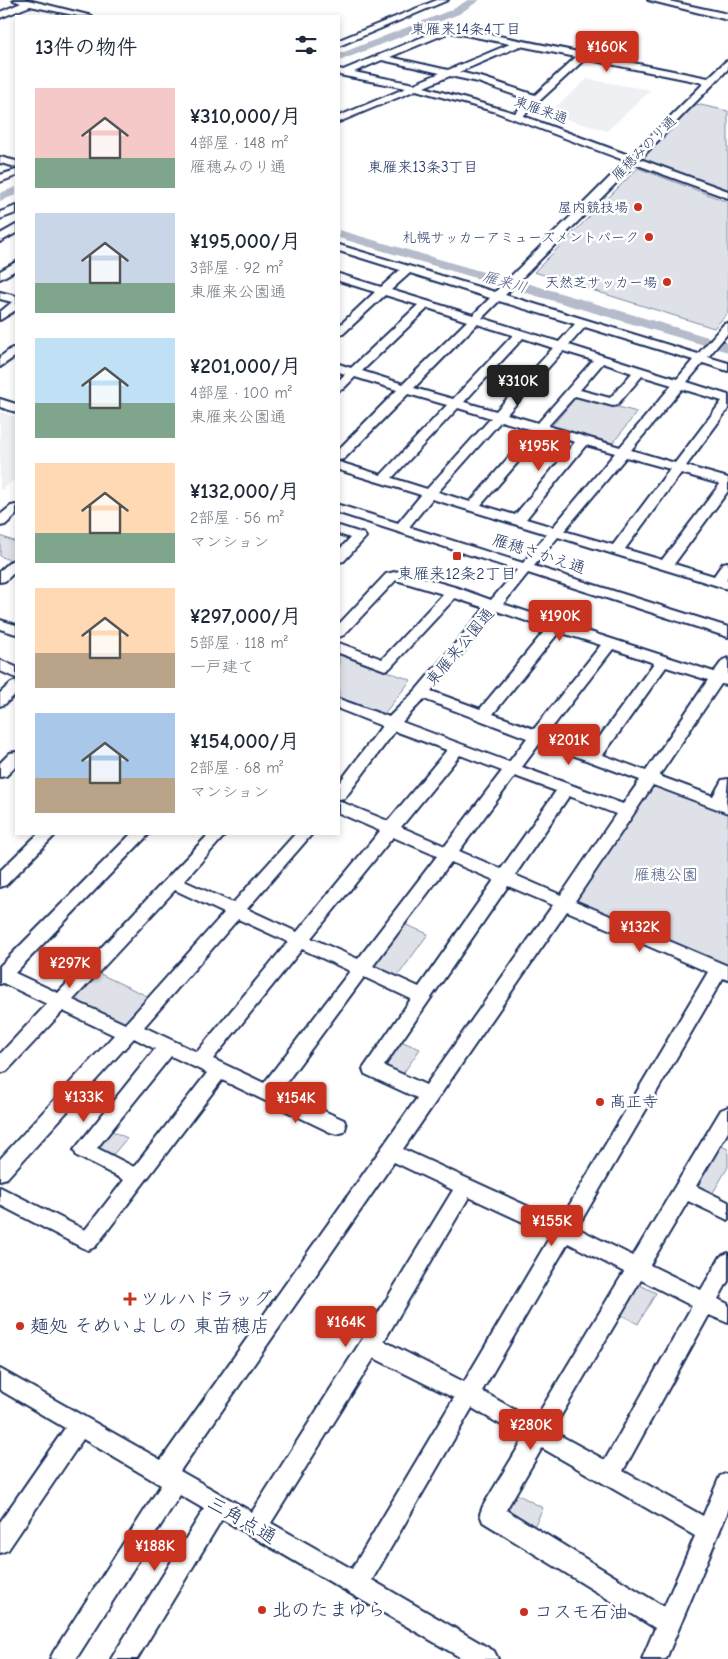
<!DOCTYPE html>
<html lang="ja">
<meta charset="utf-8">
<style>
body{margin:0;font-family:"Comic Neue","Klee One",sans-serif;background:#f2f2f3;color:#1f2937;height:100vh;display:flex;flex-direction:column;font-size:19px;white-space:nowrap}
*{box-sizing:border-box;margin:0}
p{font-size:16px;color:#747a83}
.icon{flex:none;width:28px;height:28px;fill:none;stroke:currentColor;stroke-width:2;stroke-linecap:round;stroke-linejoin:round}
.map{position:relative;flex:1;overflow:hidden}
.side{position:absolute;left:15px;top:15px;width:325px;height:820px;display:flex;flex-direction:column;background:#fff;border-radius:0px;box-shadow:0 2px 8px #0003}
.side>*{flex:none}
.price{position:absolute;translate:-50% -42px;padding:0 11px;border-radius:5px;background:#c8321e;color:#fff;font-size:16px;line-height:32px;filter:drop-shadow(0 1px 2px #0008)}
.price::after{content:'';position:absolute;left:50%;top:30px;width:15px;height:11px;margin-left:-8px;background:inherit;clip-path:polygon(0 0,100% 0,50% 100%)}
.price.active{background:#222;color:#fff}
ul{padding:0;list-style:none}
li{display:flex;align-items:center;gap:15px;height:125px;padding:0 20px}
li span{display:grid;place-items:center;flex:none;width:140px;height:100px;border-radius:0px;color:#555}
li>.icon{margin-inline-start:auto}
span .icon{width:60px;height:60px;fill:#fffc;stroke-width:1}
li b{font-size:21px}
h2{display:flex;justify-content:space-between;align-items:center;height:60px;padding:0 20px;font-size:21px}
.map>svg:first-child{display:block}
</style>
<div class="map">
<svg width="728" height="1659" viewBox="0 0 728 1659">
<rect width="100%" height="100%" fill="#fff"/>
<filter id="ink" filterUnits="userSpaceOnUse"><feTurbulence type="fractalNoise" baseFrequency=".02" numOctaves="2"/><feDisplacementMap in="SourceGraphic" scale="10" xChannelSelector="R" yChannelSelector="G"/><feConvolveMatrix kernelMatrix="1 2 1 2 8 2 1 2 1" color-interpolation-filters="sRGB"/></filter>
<g filter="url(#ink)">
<path fill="#eff0f4" d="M 587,79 L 651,90 L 607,131 L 548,114 Z
M 0,412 L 16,417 L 16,478 L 0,491 Z"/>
<path fill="#dee1e7" stroke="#7c88a2" d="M 696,104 L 728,111 L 728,192 L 639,160 Z
M 638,168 L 728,202 L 728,313 L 714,328 L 534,272 Z
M 577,396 L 637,412 L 613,443 L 552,426 Z
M 0,536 L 16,542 L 15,560 L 9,560 L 0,556 Z
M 339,654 L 411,680 L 383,715 L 339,698 Z
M 652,785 L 728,813 L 728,969 L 572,902 Z
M 402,923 L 428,934 L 397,977 L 371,966 Z
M 96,972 L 149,997 L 125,1025 L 72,999 Z
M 398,1040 L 420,1049 L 402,1075 L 380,1065 Z
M 110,1130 L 127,1138 L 112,1156 L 95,1148 Z
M 715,1143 L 728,1149 L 728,1167 L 711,1196 L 689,1185 Z
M 634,1282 L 656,1293 L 638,1324 L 616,1312 Z
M 513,1492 L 543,1508 L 532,1531 L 502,1514 Z"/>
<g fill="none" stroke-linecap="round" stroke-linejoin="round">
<path fill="#b5bbca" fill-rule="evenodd" d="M 468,0 L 480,0 L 459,14 L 339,61 L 339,54 L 451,10 Z
M 16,187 L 16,195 L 0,201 L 0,193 Z
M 339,230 L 504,278 L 520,281 L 728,343 L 728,352 L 339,238 Z"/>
<g stroke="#1b2f5e" stroke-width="4">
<path id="minor" d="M 13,0 L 28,0 L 92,16 L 78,16 L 30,6 L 0,18 L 0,12 L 21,3 Z
M 437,0 L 448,0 L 339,46 L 339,40 Z
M 648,0 L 664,0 L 728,14 L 728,20 Z
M 449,26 L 708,78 L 725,62 L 728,61 L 728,69 L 640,159 L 728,191 L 728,198 L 635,164 L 505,295 L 698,354 L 724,324 L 728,323 L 728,333 L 708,357 L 728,363 L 728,371 L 703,363 L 687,382 L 728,395 L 728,409 L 686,466 L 728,478 L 728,491 L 674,564 L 714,576 L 723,563 L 728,562 L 728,576 L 726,580 L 728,580 L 728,589 L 558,537 L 534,566 L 728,627 L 728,637 L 528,573 L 503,604 L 714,672 L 723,660 L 728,658 L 728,685 L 721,684 L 659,776 L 713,796 L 722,780 L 728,779 L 726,800 L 728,813 L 653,785 L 575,901 L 728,966 L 728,980 L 723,978 L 577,1228 L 633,1256 L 721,1110 L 728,1107 L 728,1132 L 696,1186 L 728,1202 L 728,1220 L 688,1201 L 650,1265 L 701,1290 L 721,1256 L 728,1253 L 728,1281 L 718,1299 L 728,1304 L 728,1323 L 709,1315 L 623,1471 L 703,1516 L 720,1476 L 728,1473 L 728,1511 L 666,1659 L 642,1659 L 655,1628 L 483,1522 L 480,1514 L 483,1506 L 524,1438 L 472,1408 L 372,1580 L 494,1651 L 498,1659 L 463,1659 L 222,1519 L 137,1659 L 111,1659 L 204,1509 L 180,1495 L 76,1659 L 50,1659 L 54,1651 L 161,1485 L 83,1439 L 8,1550 L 0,1553 L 0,1522 L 65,1428 L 0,1390 L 0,1369 L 161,1460 L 417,1098 L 365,1074 L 363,1069 L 411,999 L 364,977 L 280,1091 L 344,1120 L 346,1126 L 344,1132 L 337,1134 L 330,1132 L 222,1080 L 95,1247 L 88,1250 L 81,1247 L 0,1205 L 0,1187 L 85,1230 L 124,1180 L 77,1156 L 74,1150 L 155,1049 L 134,1038 L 7,1178 L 0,1180 L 0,1159 L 114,1035 L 63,1011 L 7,1071 L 0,1073 L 0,1054 L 47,1004 L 3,983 L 0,984 L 0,966 L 131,834 L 149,834 L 15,973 L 58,993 L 209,834 L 226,834 L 184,881 L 233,903 L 295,834 L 312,834 L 247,909 L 297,932 L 380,831 L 339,813 L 339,801 L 388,821 L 447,750 L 395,731 L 345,798 L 339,799 L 339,783 L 382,726 L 339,709 L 339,699 L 389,717 L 416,690 L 485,608 L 455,598 L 390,668 L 385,670 L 339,653 L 339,643 L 382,659 L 443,594 L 396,580 L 344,635 L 339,637 L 339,624 L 386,574 L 399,571 L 458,588 L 491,600 L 517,570 L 339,513 L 339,505 L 398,523 L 421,495 L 339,470 L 339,462 L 381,475 L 447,405 L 408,394 L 344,459 L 339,460 L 339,449 L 397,390 L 355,377 L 343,389 L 339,390 L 339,380 L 345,374 L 339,372 L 339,364 L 351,368 L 418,305 L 385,295 L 343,334 L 339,335 L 339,326 L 375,292 L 339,281 L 339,274 L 381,287 L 400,270 L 339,251 L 339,245 L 495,292 L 626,161 L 493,111 L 416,90 L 339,122 L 339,116 L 406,88 L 339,75 L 339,69 L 343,70 ZM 450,32 L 510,44 L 448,70 L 390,57 ZM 520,46 L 576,57 L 535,95 L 484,78 L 459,72 ZM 585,59 L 704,83 L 631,156 L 523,116 ZM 382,60 L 440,73 L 414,84 L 354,72 ZM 450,76 L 478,82 L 529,100 L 515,113 L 424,87 ZM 410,273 L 490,298 L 473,315 L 391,290 ZM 499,301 L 575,324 L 559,342 L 482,318 ZM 428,308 L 467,321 L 403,384 L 362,371 ZM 477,324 L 513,335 L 453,399 L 414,388 ZM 585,327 L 693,360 L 677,379 L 569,345 ZM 523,338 L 553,348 L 496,411 L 464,402 ZM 563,351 L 593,360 L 538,423 L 507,414 ZM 603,363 L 632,373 L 610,398 L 580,390 ZM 642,376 L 672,385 L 620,447 L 548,426 L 575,396 L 613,406 L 617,405 ZM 682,389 L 722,401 L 675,463 L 631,450 ZM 458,408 L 491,418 L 427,489 L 392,478 ZM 501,421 L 532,430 L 470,502 L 438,492 ZM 543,433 L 575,442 L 515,515 L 481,505 ZM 586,445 L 615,453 L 553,527 L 526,519 ZM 626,457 L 670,469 L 613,545 L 564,531 ZM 681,473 L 720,484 L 662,560 L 625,549 ZM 432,499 L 547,534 L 523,563 L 409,527 ZM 497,611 L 547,628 L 480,709 L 431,691 ZM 559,632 L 601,645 L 534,729 L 493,714 ZM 613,649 L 654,663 L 590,750 L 547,734 ZM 666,667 L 708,680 L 646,771 L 603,755 ZM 424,699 L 527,738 L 509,762 L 402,722 ZM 540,743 L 640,780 L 623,804 L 522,767 ZM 460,755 L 502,771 L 445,846 L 401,827 ZM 515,776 L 556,791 L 501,869 L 459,851 ZM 569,796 L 616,814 L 561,895 L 515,875 ZM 393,837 L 437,856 L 358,959 L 311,938 ZM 451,862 L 494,880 L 419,987 L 373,966 ZM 508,886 L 553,905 L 426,1085 L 384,1066 ZM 175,890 L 224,913 L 125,1024 L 73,1000 ZM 567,911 L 708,972 L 560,1221 L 403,1149 ZM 238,919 L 288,942 L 197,1052 L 144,1027 ZM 302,949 L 350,971 L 264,1083 L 213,1059 ZM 171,1056 L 207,1073 L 134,1167 L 97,1148 ZM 394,1162 L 453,1190 L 363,1338 L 252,1512 L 180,1471 ZM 469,1197 L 551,1235 L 464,1382 L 384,1341 ZM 568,1243 L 624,1272 L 534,1421 L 482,1391 ZM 641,1280 L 692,1306 L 605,1460 L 552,1431 ZM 374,1358 L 454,1398 L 352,1569 L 271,1523 ZM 542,1448 L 695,1536 L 664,1607 L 506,1510 Z
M 0,157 L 16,161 L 16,167 L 0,163 Z
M 16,170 L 16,176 L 0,182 L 0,175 Z
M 16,206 L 16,213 L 0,219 L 0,212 Z
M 16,225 L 16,233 L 0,242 L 0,234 Z
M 16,262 L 16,270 L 0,279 L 0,271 Z
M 0,292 L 16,296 L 16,310 L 0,320 L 0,312 L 12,302 L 0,299 Z
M 12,348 L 16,348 L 16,356 L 0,367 L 0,357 Z
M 0,399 L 16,404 L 16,412 L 0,407 Z
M 16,505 L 16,515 L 5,525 L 0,526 L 0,515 L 11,506 Z
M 339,526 L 364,534 L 366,537 L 344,561 L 339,562 L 339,550 L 350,538 L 339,534 Z
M 16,560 L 16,571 L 5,581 L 0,582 L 0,571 L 11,561 Z
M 0,620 L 16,625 L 16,634 L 0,629 Z
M 0,660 L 16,667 L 16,678 L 0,671 Z
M 16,681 L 16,694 L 5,704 L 0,706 L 0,693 L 11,683 Z
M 16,752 L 16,766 L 6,776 L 0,777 L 0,763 L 10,753 Z
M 38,834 L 56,834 L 6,885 L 0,887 L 0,871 Z"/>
</g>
<use href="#minor" fill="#fff" fill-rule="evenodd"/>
</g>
</g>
<g fill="#c8321e" stroke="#fff" stroke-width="2">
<circle cx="638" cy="207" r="5"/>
<circle cx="649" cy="237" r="5"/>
<circle cx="667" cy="282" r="5"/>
<rect x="452" y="551" width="10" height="10" rx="2.5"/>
<circle cx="600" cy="1102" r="5"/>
<path d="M127.5 1291.5h5v5h5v5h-5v5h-5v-5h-5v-5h5z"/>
<circle cx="20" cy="1326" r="5"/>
<circle cx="262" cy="1610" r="5"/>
<circle cx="524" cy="1612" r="5"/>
</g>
<g text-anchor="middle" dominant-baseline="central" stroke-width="5" stroke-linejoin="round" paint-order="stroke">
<g font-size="14" fill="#1b2f5e" stroke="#fff">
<text transform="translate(541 110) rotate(20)">東雁来通</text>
<text transform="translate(644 148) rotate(-45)">雁穂みのり通</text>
</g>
<g font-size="14" fill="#1b2f5e" stroke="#fff" text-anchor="end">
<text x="628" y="207">屋内競技場</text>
<text x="639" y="237">札幌サッカーアミューズメントパーク</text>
<text x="657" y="282">天然芝サッカー場</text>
</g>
<g font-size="15" fill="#1b2f5e" stroke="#fff">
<text x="466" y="29">東雁来14条4丁目</text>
<text x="423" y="167">東雁来13条3丁目</text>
</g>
<g font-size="15" font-style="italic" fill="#49597e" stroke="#fff">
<text transform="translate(505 282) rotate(16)">雁来川</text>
</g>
<g font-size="16" fill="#1b2f5e" stroke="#fff">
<text transform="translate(539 554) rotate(18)">雁穂さかえ通</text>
<text transform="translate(460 647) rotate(-50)">東雁来公園通</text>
</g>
<g font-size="16" fill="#1b2f5e" stroke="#fff">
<text x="457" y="574">東雁来12条2丁目</text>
<text x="610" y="1102" text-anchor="start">髙正寺</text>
</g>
<g font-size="16" fill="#4c5c80" stroke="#fff">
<text x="666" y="875">雁穂公園</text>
</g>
<g font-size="19" fill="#1b2f5e" stroke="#fff" text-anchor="start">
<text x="140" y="1299">ツルハドラッグ</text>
<text x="30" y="1326">麺処 そめいよしの 東苗穂店</text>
<text x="272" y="1610">北のたまゆら</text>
<text x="534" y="1612">コスモ石油</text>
</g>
<g font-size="19" fill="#1b2f5e" stroke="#fff">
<text transform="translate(242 1520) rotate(30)">三角点通</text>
</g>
</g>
</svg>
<b class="price" style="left:607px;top:73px">¥160K</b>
<b class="price active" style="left:518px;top:407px">¥310K</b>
<b class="price" style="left:539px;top:472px">¥195K</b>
<b class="price" style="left:560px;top:642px">¥190K</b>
<b class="price" style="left:569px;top:766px">¥201K</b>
<b class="price" style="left:640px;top:953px">¥132K</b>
<b class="price" style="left:70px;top:989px">¥297K</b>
<b class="price" style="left:84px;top:1123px">¥133K</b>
<b class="price" style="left:296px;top:1124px">¥154K</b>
<b class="price" style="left:552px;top:1247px">¥155K</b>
<b class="price" style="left:346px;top:1348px">¥164K</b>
<b class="price" style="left:531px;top:1451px">¥280K</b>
<b class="price" style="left:155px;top:1572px">¥188K</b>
<section class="side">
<h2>13件の物件<svg class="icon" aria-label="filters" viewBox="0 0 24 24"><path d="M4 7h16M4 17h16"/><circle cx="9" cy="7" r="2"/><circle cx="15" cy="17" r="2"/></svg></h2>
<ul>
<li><span style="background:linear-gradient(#f6c9c9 70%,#7fa58c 0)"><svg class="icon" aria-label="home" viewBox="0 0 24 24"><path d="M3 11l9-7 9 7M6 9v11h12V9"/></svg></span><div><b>¥310,000/月</b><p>4部屋 · 148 m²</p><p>雁穂みのり通</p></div></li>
<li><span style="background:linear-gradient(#c9d6e8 70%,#7fa58c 0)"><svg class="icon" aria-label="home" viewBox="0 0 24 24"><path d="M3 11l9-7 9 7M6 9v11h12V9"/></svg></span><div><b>¥195,000/月</b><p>3部屋 · 92 m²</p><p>東雁来公園通</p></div></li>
<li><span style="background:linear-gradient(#bfe0f5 65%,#7fa58c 0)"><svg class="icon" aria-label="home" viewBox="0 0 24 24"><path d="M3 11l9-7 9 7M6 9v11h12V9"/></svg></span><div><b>¥201,000/月</b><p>4部屋 · 100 m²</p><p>東雁来公園通</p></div></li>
<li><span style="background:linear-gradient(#ffd9b3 70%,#7fa58c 0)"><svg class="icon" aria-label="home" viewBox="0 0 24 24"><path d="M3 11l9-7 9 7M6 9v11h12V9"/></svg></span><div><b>¥132,000/月</b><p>2部屋 · 56 m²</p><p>マンション</p></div></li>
<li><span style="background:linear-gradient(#ffd9b3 65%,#b9a48a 0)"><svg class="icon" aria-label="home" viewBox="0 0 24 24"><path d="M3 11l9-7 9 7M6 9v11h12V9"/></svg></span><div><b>¥297,000/月</b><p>5部屋 · 118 m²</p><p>一戸建て</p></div></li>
<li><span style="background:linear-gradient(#a9c7e8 65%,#b9a48a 0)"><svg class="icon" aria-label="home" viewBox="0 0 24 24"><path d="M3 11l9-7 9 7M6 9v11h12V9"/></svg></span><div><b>¥154,000/月</b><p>2部屋 · 68 m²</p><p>マンション</p></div></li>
</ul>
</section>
</div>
